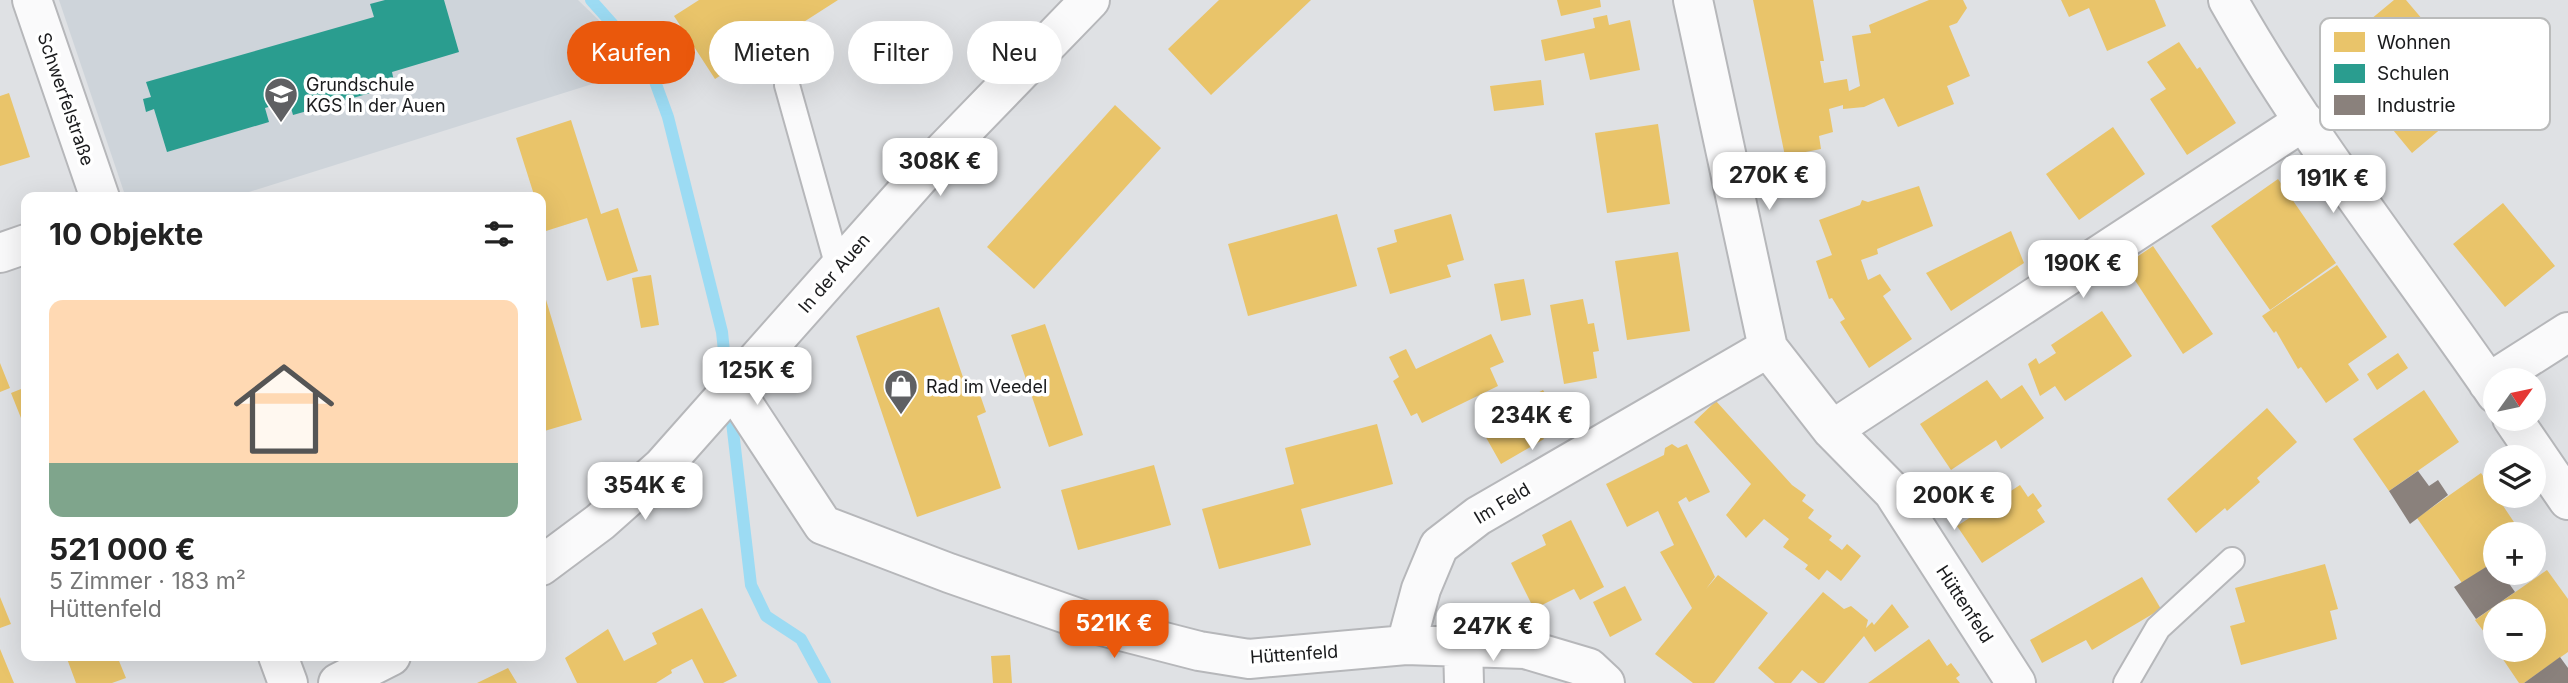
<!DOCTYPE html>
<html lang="de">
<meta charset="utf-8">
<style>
body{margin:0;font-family:Inter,sans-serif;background:#f6f6f6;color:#222;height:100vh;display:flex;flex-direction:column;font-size:26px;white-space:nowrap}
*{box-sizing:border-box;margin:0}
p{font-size:23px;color:#767676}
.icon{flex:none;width:38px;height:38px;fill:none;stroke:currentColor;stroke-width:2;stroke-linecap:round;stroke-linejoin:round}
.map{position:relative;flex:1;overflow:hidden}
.side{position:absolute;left:21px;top:192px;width:525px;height:469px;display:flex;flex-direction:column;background:#fff;border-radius:14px;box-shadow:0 7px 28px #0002}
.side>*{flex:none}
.banner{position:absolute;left:567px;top:21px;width:665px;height:63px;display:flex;gap:14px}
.needle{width:46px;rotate:57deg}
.fabs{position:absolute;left:2483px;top:368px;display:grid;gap:14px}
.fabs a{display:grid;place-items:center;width:63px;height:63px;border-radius:50%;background:#fff;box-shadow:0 7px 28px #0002;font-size:35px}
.price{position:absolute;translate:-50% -60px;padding:0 16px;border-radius:14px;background:#fff;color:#222;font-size:23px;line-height:46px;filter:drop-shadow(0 2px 4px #0008)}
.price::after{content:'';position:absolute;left:50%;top:42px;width:21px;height:16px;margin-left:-10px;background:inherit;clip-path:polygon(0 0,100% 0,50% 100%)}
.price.current{background:#ea580c;color:#fff}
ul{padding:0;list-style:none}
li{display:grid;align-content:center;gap:14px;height:371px;padding:0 28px}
li span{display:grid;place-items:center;height:217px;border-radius:14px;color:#555}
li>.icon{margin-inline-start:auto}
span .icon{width:126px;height:126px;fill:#fffc;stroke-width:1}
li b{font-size:30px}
h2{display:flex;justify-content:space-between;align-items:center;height:84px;padding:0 28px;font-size:30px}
.tag{padding:0 24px;border-radius:32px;background:#fff;box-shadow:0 7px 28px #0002;font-size:24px;line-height:63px}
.tag.current{background:#ea580c;color:#fff}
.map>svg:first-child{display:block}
</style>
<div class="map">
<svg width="2568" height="683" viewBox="0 0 2568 683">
<rect width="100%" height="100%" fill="#dfe1e4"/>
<path fill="#ced4da" d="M 59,0 L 578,0 L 641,61 L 621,75 L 230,198 L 126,198 Z"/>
<path fill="#e9c46a" d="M 699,0 L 838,0 L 715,79 L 674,16 Z
M 1219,0 L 1311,0 L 1211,95 L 1168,49 Z
M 1557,0 L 1600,0 L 1601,7 L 1561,16 Z
M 1753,0 L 1813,0 L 1824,61 L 1820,61 L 1824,83 L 1847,79 L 1849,91 L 1860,86 L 1852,36 L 1871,33 L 1869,25 L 1929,0 L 1963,0 L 1967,8 L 1957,23 L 1949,26 L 1970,76 L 1947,86 L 1954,104 L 1898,127 L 1884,98 L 1864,107 L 1843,109 L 1843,105 L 1829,109 L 1833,132 L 1819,136 L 1821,149 L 1785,156 Z
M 2061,0 L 2155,0 L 2166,26 L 2107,51 L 2089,8 L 2069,17 Z
M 2394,0 L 2406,0 L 2434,33 L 2418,46 L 2420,49 L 2382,82 L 2347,39 Z
M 1607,15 L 1609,25 L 1630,20 L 1640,70 L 1590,80 L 1584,53 L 1545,61 L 1541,40 L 1595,28 L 1593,18 Z
M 2179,42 L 2197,69 L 2200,67 L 2236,123 L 2187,155 L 2150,99 L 2166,89 L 2147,62 Z
M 1541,80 L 1544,105 L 1494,111 L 1490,86 Z
M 2391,86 L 2404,103 L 2416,93 L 2443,127 L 2412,153 L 2384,119 L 2375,128 L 2361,111 Z
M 9,93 L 30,157 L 0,166 L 0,96 Z
M 1115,105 L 1161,148 L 1034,289 L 987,247 Z
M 571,120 L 601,214 L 618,208 L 638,271 L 607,281 L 587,218 L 546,231 L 541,215 L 541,198 L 535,198 L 516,138 Z
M 1658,124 L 1670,204 L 1607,213 L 1595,133 Z
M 2113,127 L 2145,174 L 2079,220 L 2046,174 Z
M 2278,179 L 2336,263 L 2270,310 L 2211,226 Z
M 1919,186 L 1933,226 L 1877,249 L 1878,254 L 1861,260 L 1868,280 L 1880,274 L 1891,290 L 1883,296 L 1912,339 L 1869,368 L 1840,322 L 1845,319 L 1832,298 L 1829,299 L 1816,261 L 1832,255 L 1819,220 L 1860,205 L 1862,200 L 1868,202 Z
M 2503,203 L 2555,266 L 2505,307 L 2453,244 Z
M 1337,214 L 1357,286 L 1248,316 L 1228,244 Z
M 1451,214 L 1464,260 L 1447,265 L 1451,277 L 1390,294 L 1377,248 L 1397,242 L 1394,230 Z
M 2011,231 L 2024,263 L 1951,311 L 1926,273 Z
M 2153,246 L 2213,334 L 2183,354 L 2125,265 Z
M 1678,252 L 1690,331 L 1627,340 L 1615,261 Z
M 2337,265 L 2387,337 L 2348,364 L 2359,380 L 2326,403 L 2301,367 L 2298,369 L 2276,331 L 2274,333 L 2262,316 Z
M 651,275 L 659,325 L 641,328 L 632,278 Z
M 1524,279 L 1531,315 L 1501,321 L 1494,284 Z
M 541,283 L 582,420 L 541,432 Z
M 1583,299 L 1588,324 L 1594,323 L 1599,351 L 1593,352 L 1597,378 L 1564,384 L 1550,305 Z
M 939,307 L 967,389 L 977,386 L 986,412 L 977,416 L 1001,488 L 917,517 L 856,336 Z
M 2102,311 L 2132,356 L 2065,401 L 2055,386 L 2040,396 L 2028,364 L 2036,358 L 2039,364 L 2056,353 L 2051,345 Z
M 1045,324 L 1083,435 L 1049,447 L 1011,335 Z
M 1491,334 L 1504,362 L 1490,368 L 1498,386 L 1422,423 L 1417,413 L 1411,416 L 1393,381 L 1399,377 L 1389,357 L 1406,349 L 1416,369 Z
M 2398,353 L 2408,368 L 2377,390 L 2367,374 Z
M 0,363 L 10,388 L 0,392 Z
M 1987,380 L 2001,399 L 2022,385 L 2044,418 L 2001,449 L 1996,440 L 1951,470 L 1920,424 Z
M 26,387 L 26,421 L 23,423 L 11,393 Z
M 1543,390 L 1554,408 L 1532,421 L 1544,439 L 1501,464 L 1479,425 Z
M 2424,390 L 2459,442 L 2389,491 L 2353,439 Z
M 1716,401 L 1792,485 L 1806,495 L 1802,501 L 1814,510 L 1808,518 L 1832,536 L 1829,540 L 1842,550 L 1847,544 L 1861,556 L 1841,581 L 1827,570 L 1819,580 L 1805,569 L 1808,565 L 1783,547 L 1789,539 L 1764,519 L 1746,538 L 1726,515 L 1751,484 L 1694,422 Z
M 2267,408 L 2297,442 L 2257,478 L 2260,482 L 2227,511 L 2225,508 L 2196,533 L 2167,499 Z
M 1377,424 L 1393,484 L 1301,509 L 1311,545 L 1219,569 L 1202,509 L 1294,484 L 1285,448 Z
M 1672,444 L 1678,448 L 1687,444 L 1710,492 L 1689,502 L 1686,497 L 1678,502 L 1715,577 L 1706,589 L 1718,575 L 1768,613 L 1714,683 L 1693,683 L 1655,654 L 1692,608 L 1660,552 L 1674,545 L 1658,511 L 1627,527 L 1606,484 L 1664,455 L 1665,448 Z
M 1154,465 L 1171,525 L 1078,550 L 1061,490 Z
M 2481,473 L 2522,534 L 2496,534 L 2496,561 L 2462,583 L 2417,518 Z
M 2020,485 L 2028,497 L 2033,493 L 2042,506 L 2037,510 L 2045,522 L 1982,563 L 1957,526 Z
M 1571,520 L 1604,587 L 1580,600 L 1574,589 L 1534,609 L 1511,563 L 1546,545 L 1542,535 Z
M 2325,564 L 2338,609 L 2330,611 L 2337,639 L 2241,665 L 2230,626 L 2245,622 L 2235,588 Z
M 2547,570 L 2568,599 L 2568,652 L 2524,683 L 2519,683 L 2496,649 L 2534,649 L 2534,611 L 2496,611 L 2496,648 L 2475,620 Z
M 2142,577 L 2161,609 L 2092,650 L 2086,640 L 2042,663 L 2030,640 Z
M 1625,586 L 1642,620 L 1610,637 L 1593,602 Z
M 1823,592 L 1844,609 L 1851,606 L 1868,620 L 1866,628 L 1872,622 L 1874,625 L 1892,604 L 1909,627 L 1875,652 L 1864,636 L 1824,683 L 1818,683 L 1802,670 L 1791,683 L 1775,683 L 1758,668 Z
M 0,597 L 11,624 L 0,628 Z
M 702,608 L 737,676 L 723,683 L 704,683 L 692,659 L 671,670 L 672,673 L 656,683 L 577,683 L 565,658 L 608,629 L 624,661 L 657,644 L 652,633 Z
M 1929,639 L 1947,666 L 1951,663 L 1960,675 L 1956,678 L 1960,683 L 1868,683 Z
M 0,649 L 14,683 L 0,683 Z
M 1010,655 L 1012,683 L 993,683 L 991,656 Z
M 66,656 L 117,656 L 126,678 L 112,683 L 76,683 Z
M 508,668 L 517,683 L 477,683 Z"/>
<path fill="#2a9d8f" d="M 385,0 L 444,0 L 459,52 L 392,72 L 395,86 L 293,115 L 289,101 L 265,108 L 269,122 L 167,152 L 154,109 L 146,112 L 143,99 L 151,97 L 146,82 L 374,17 L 370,4 Z"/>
<path fill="#8a817c" d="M 2418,471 L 2429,486 L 2438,480 L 2448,495 L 2410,524 L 2389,491 Z
M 2494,562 L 2496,572 L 2501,572 L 2515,592 L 2476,619 L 2454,587 Z
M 2560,657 L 2568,668 L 2568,683 L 2524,683 Z"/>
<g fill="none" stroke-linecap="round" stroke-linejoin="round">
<path stroke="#9cdbf3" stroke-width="12" d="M 591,0 L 649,65 L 668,117 L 722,332 L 727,380
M 730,405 L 751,585 L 766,616 L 801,639 L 825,683"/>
<g stroke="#b6b7ba" stroke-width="28">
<path id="lane" d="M 787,85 L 838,267
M 2126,683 L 2158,628 L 2232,560"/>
</g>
<g stroke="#b6b7ba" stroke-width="42">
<path id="street" d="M 32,0 L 100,198
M 1693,0 L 1768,348 L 1832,430 L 1893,492 L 2016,683
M 2228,0 C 2306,138 2406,263 2496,394
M 0,253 L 26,244
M 2488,383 L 2568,332
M 733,388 L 823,525 L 949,573 L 1098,625 L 1199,651 L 1249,659 L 1406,645 L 1525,649 L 1589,668 L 1605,683
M 2512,418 L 2568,500
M 1832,430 L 2304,121
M 1406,645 L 1421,589 L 1439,546 L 1478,516 L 1768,348
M 1463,645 L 1464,683
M 278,656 L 288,683"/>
</g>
<g stroke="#b6b7ba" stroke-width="42">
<path id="secondary" d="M 541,566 L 600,522 L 662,467 L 930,165 L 1090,0
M 338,683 L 391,656"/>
</g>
<use href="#lane" stroke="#fafafb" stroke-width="24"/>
<use href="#street" stroke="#fafafb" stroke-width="38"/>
<use href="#secondary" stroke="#fafafb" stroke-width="38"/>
</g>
<defs>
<g id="school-pin" transform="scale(1.75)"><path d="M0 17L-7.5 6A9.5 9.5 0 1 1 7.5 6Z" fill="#5f6063" stroke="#fff"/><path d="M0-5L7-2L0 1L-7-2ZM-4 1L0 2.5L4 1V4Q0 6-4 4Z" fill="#fff"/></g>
<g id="shop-pin" transform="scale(1.75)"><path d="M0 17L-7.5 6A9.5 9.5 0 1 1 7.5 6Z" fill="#5f6063" stroke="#fff"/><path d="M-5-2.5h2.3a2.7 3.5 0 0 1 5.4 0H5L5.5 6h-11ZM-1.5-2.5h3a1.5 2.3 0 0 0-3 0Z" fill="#fff"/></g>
</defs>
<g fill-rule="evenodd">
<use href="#school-pin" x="281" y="94"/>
<use href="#shop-pin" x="901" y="386"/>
</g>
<g text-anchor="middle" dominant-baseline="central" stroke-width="7" stroke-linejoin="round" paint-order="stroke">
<g font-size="18" fill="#1a1b1d" stroke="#fff" text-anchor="start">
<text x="306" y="84">Grundschule<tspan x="306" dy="21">KGS In der Auen</tspan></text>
<text x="926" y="386">Rad im Veedel</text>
</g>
<g font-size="18" fill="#1a1b1d" stroke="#fff">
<text transform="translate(66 99) rotate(71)">Schwerfelstraße</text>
<text transform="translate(834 273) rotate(-49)">In der Auen</text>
<text transform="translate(1502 503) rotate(-31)">Im Feld</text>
<text transform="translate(1965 604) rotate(57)">Hüttenfeld</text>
<text transform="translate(1294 654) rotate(-4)">Hüttenfeld</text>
</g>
</g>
<rect x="2320" y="18" width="230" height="112" rx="10" fill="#fff" stroke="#babbbb" stroke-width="2"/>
<rect x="2334" y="32" width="31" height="20" fill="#e9c46a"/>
<rect x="2334" y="64" width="31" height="19" fill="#2a9d8f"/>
<rect x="2334" y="95" width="31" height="20" fill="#8a817c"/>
<g font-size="19" fill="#1a1b1d">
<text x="2377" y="49">Wohnen</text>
<text x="2377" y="80">Schulen</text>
<text x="2377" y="112">Industrie</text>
</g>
</svg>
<div class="fabs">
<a><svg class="needle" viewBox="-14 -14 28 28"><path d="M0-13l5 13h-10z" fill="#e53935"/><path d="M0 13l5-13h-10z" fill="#767676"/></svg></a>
<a><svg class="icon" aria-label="layers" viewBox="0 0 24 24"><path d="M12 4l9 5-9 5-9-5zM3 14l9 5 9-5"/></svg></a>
<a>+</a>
<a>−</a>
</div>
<b class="price" style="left:940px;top:198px">308K €</b>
<b class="price" style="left:1769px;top:212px">270K €</b>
<b class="price" style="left:2333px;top:215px">191K €</b>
<b class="price" style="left:2083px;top:300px">190K €</b>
<b class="price" style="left:757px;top:407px">125K €</b>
<b class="price" style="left:1532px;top:452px">234K €</b>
<b class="price" style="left:645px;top:522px">354K €</b>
<b class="price" style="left:1954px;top:532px">200K €</b>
<b class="price current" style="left:1114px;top:660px">521K €</b>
<b class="price" style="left:1493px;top:663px">247K €</b>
<div class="banner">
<a class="tag current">Kaufen</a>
<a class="tag">Mieten</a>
<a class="tag">Filter</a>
<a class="tag">Neu</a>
</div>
<section class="side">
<h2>10 Objekte<svg class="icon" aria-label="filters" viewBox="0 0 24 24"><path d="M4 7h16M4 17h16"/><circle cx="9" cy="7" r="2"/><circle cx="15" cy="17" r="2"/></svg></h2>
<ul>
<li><span style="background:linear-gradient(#ffd9b3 75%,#7fa58c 0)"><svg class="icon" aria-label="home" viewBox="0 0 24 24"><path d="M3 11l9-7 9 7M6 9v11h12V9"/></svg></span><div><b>521 000 €</b><p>5 Zimmer · 183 m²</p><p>Hüttenfeld</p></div></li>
</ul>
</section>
</div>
